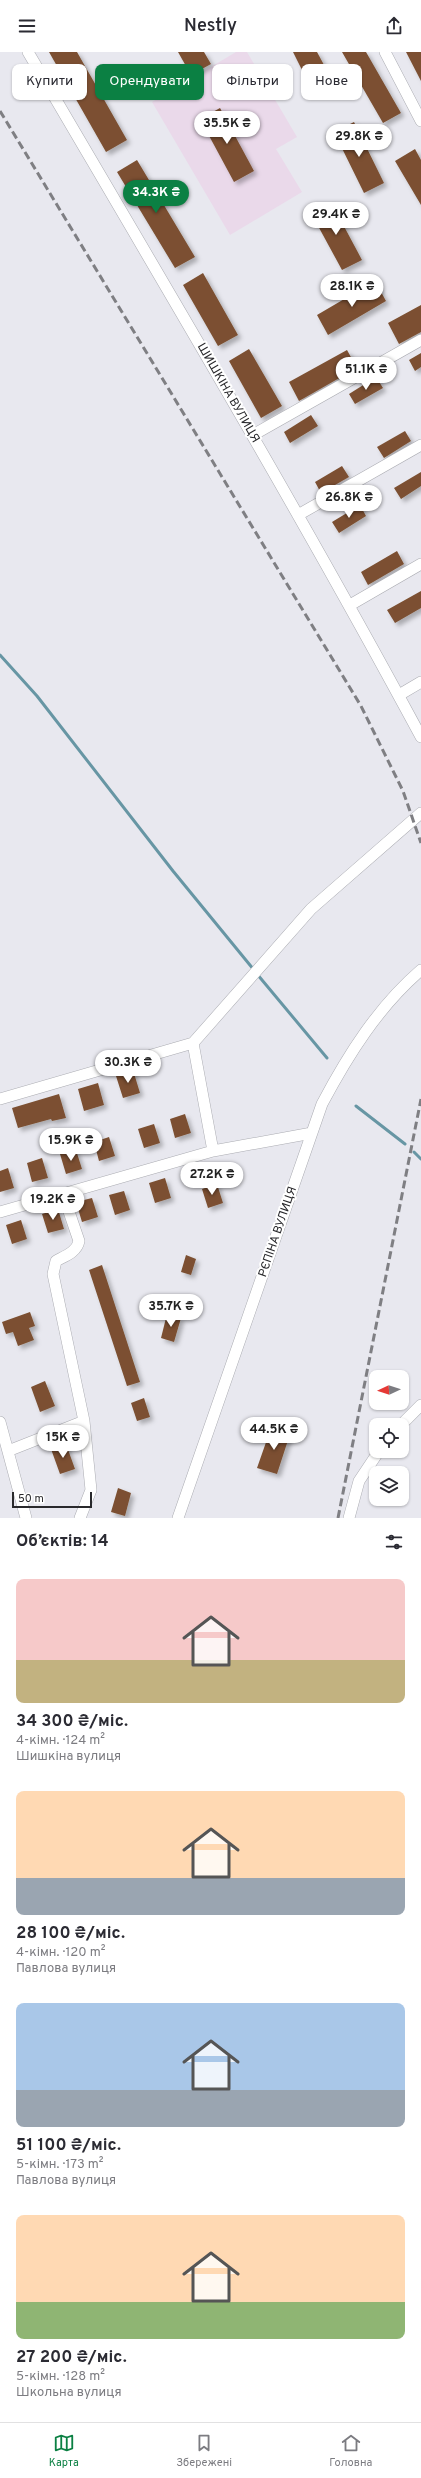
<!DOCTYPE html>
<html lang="uk">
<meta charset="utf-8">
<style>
body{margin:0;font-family:Overpass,sans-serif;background:#f7f7f7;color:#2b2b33;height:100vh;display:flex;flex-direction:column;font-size:15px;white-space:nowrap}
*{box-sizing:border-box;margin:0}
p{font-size:13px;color:#7c7c81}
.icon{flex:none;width:22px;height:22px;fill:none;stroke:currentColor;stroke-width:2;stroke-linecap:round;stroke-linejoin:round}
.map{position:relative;height:1466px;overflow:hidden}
.drawer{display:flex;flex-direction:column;background:#fff;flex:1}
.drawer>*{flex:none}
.banner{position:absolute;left:12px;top:12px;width:397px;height:36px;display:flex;gap:8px}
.needle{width:26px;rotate:266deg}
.fabs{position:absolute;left:369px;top:1318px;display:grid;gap:8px}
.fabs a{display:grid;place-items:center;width:40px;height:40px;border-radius:8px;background:#fff;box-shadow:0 1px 3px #0004;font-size:20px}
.scale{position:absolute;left:12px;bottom:10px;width:80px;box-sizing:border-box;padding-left:4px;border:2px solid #29292c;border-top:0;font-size:11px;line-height:14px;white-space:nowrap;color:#29292c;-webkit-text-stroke:3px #fff;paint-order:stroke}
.price{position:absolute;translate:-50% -34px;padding:0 9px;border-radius:14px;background:#fff;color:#222;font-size:13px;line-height:26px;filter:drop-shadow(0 1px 2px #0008)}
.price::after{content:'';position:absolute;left:50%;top:24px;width:12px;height:9px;margin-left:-6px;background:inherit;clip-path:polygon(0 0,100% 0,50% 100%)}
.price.current{background:#0b8043;color:#fff}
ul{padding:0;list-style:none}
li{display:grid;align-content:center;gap:8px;height:212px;padding:0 16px}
li span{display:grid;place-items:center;height:124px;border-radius:8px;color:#555}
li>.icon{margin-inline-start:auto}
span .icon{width:72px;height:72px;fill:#fffc;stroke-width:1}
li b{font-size:17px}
h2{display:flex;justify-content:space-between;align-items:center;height:48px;padding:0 16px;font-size:17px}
.chip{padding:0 14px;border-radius:8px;background:#fff;box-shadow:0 1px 3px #0004;font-size:14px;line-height:36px}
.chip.current{background:#0b8043;color:#fff}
header{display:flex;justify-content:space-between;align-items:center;height:52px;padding:0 16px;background:#fff;font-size:18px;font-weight:600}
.tabs{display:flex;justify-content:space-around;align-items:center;height:56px;border-top:1px solid #e1e1e2;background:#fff;font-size:11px;color:#7c7c81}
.tabs a{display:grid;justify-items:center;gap:2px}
.tabs .current{color:#0b8043}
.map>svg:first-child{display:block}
</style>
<header><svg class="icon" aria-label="menu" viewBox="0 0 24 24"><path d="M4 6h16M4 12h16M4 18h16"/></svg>Nestly<svg class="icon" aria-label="share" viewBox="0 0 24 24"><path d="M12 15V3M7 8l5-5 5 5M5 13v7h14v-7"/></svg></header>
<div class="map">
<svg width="421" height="1466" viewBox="0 0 421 1466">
<defs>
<filter id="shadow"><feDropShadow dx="3.5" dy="3.5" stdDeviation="2" flood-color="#0004"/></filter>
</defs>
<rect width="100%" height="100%" fill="#e8e8ef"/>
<path fill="#ead9ea" d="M 236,0 L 247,0 L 297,85 L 276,97 L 302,140 L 230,183 L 152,50 Z"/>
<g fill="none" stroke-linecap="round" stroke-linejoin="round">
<path stroke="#6796a4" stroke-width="3" d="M 0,603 L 37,644 L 173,819 L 254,918
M 257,922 L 327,1006
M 356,1054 L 405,1092
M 414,1100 L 421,1107"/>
</g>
<path fill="#7b5031" filter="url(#shadow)" d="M 49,0 L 77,0 L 127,88 L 106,100 Z
M 178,0 L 204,0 L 211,12 L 191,23 Z
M 293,0 L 317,0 L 330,24 L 310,34 Z
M 342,0 L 366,0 L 401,61 L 383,71 Z
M 406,0 L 421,0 L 421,29 Z
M 220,56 L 254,119 L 234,130 L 200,67 Z
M 354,70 L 384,131 L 364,141 L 334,80 Z
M 415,97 L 421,108 L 421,153 L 395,109 Z
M 137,108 L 195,205 L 175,216 L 117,120 Z
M 331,150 L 362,208 L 342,218 L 311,161 Z
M 203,221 L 238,283 L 218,294 L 183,233 Z
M 375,229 L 386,249 L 328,283 L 317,263 Z
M 421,253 L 421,280 L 399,292 L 388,271 Z
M 249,297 L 282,354 L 261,366 L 229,309 Z
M 347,298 L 357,316 L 299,349 L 289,330 Z
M 421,301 L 421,315 L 415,319 L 409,308 Z
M 376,325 L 383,336 L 355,352 L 349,342 Z
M 311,363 L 318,374 L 290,391 L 284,380 Z
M 405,379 L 411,389 L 384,406 L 377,395 Z
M 342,414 L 349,425 L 321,441 L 315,430 Z
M 421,420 L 421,434 L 401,447 L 394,436 Z
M 360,453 L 366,464 L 339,481 L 332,470 Z
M 397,499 L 404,512 L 368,533 L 361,520 Z
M 421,539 L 421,556 L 395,571 L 387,558 Z
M 133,1018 L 140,1041 L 123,1046 L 116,1024 Z
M 98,1031 L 104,1053 L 84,1059 L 78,1037 Z
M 59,1042 L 66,1066 L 52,1069 L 51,1067 L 18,1076 L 12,1056 Z
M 185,1062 L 191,1081 L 175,1086 L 170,1067 Z
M 154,1072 L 160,1091 L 144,1096 L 138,1077 Z
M 109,1085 L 115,1104 L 99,1109 L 94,1090 Z
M 76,1098 L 82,1117 L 66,1122 L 60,1102 Z
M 42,1106 L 48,1126 L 32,1130 L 27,1111 Z
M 8,1116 L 14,1136 L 0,1140 L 0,1119 Z
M 165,1126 L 171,1146 L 155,1151 L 149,1131 Z
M 217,1132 L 223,1151 L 208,1156 L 202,1137 Z
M 124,1139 L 130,1158 L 115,1163 L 109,1143 Z
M 92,1146 L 98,1165 L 82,1170 L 76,1150 Z
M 58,1157 L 64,1177 L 48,1181 L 42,1162 Z
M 21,1168 L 27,1187 L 12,1192 L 6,1173 Z
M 186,1203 L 196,1207 L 191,1223 L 181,1220 Z
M 102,1213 L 140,1330 L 127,1334 L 89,1218 Z
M 30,1260 L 35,1274 L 29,1276 L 34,1288 L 18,1294 L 13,1280 L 6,1282 L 2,1270 Z
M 167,1262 L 181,1266 L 174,1290 L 161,1286 Z
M 45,1329 L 55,1354 L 40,1360 L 31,1335 Z
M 144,1346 L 150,1365 L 137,1369 L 131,1351 Z
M 271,1376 L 290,1382 L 277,1422 L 257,1416 Z
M 66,1392 L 75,1417 L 60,1422 L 51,1397 Z
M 118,1436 L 131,1441 L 125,1464 L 111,1460 Z"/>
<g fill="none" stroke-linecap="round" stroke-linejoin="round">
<g stroke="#abacb2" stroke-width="12">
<path id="minor" d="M 28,0 C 161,227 296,453 421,685
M 385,0 L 421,69
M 253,383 L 421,288
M 298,463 L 421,393
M 350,553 L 421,512
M 399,643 L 421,630
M 0,1047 L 193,991
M 213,1099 L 193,991 L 311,857 L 421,761
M 63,1142 L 79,1189 C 77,1200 65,1204 56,1209 L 53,1222 L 84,1369 L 91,1438 L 80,1466
M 0,1160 L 213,1099 L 312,1081
M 0,1370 L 26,1466
M 401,1373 L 421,1353
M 8,1399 L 84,1369
M 178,1466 L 322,1052 C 348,1003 378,955 421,918
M 349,1466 L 359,1429 L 379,1399"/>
</g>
<use href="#minor" stroke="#fff" stroke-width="11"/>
<path stroke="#7f7f83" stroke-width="3" stroke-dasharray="8 4" stroke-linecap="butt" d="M 0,59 L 361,654 L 403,739 L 421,791
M 338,1466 L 421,1047"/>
</g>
<g text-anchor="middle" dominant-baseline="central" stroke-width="4" stroke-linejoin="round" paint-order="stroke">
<g font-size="12" fill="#29292c" stroke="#fff">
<text transform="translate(228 341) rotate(60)">ШИШКІНА ВУЛИЦЯ</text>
<text transform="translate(278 1180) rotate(-71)">РЄПІНА ВУЛИЦЯ</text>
</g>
</g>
</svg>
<div class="fabs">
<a><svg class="needle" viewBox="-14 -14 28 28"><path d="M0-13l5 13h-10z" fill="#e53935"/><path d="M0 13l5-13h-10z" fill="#7c7c81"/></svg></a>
<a><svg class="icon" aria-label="locate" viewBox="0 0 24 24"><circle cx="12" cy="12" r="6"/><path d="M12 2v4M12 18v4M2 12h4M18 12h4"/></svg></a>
<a><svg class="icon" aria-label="layers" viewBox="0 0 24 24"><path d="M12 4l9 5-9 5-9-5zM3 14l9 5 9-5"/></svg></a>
</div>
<div class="scale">50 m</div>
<b class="price" style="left:227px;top:93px">35.5K ₴</b>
<b class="price" style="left:359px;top:106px">29.8K ₴</b>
<b class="price current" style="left:156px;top:162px">34.3K ₴</b>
<b class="price" style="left:336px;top:184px">29.4K ₴</b>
<b class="price" style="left:352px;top:256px">28.1K ₴</b>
<b class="price" style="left:366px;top:339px">51.1K ₴</b>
<b class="price" style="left:349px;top:467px">26.8K ₴</b>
<b class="price" style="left:128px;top:1032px">30.3K ₴</b>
<b class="price" style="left:71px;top:1110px">15.9K ₴</b>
<b class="price" style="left:212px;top:1144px">27.2K ₴</b>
<b class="price" style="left:53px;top:1169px">19.2K ₴</b>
<b class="price" style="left:171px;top:1276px">35.7K ₴</b>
<b class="price" style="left:274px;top:1399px">44.5K ₴</b>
<b class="price" style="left:63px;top:1407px">15K ₴</b>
<div class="banner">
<a class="chip">Купити</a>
<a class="chip current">Орендувати</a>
<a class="chip">Фільтри</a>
<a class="chip">Нове</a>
</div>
</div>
<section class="drawer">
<h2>Об’єктів: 14<svg class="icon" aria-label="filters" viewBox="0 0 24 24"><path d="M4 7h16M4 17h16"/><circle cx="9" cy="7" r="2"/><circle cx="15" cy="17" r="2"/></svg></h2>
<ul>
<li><span style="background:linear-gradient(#f6c9c9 65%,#c2b280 0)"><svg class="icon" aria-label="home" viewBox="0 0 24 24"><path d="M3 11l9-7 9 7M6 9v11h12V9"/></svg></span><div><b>34 300 ₴/міс.</b><p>4-кімн. · 124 m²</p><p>Шишкіна вулиця</p></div></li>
<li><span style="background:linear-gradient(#ffd9b3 70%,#9aa5b1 0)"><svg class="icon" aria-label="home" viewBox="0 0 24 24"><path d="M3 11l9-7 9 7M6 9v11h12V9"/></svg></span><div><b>28 100 ₴/міс.</b><p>4-кімн. · 120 m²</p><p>Павлова вулиця</p></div></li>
<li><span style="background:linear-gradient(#a9c7e8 70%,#9aa5b1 0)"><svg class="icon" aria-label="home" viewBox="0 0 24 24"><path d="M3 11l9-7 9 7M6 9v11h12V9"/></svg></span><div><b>51 100 ₴/міс.</b><p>5-кімн. · 173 m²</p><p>Павлова вулиця</p></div></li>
<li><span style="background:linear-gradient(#ffd9b3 70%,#8fb573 0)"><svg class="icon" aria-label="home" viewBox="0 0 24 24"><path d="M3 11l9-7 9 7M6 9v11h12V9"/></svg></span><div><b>27 200 ₴/міс.</b><p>5-кімн. · 128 m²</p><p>Школьна вулиця</p></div></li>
</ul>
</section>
<nav class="tabs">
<a class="current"><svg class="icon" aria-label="map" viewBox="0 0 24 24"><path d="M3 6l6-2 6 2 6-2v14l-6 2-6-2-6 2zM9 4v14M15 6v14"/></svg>Карта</a>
<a><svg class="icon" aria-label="saved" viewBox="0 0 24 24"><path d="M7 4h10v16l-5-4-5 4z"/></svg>Збережені</a>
<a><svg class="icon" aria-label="home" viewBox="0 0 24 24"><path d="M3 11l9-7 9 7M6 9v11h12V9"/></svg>Головна</a>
</nav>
